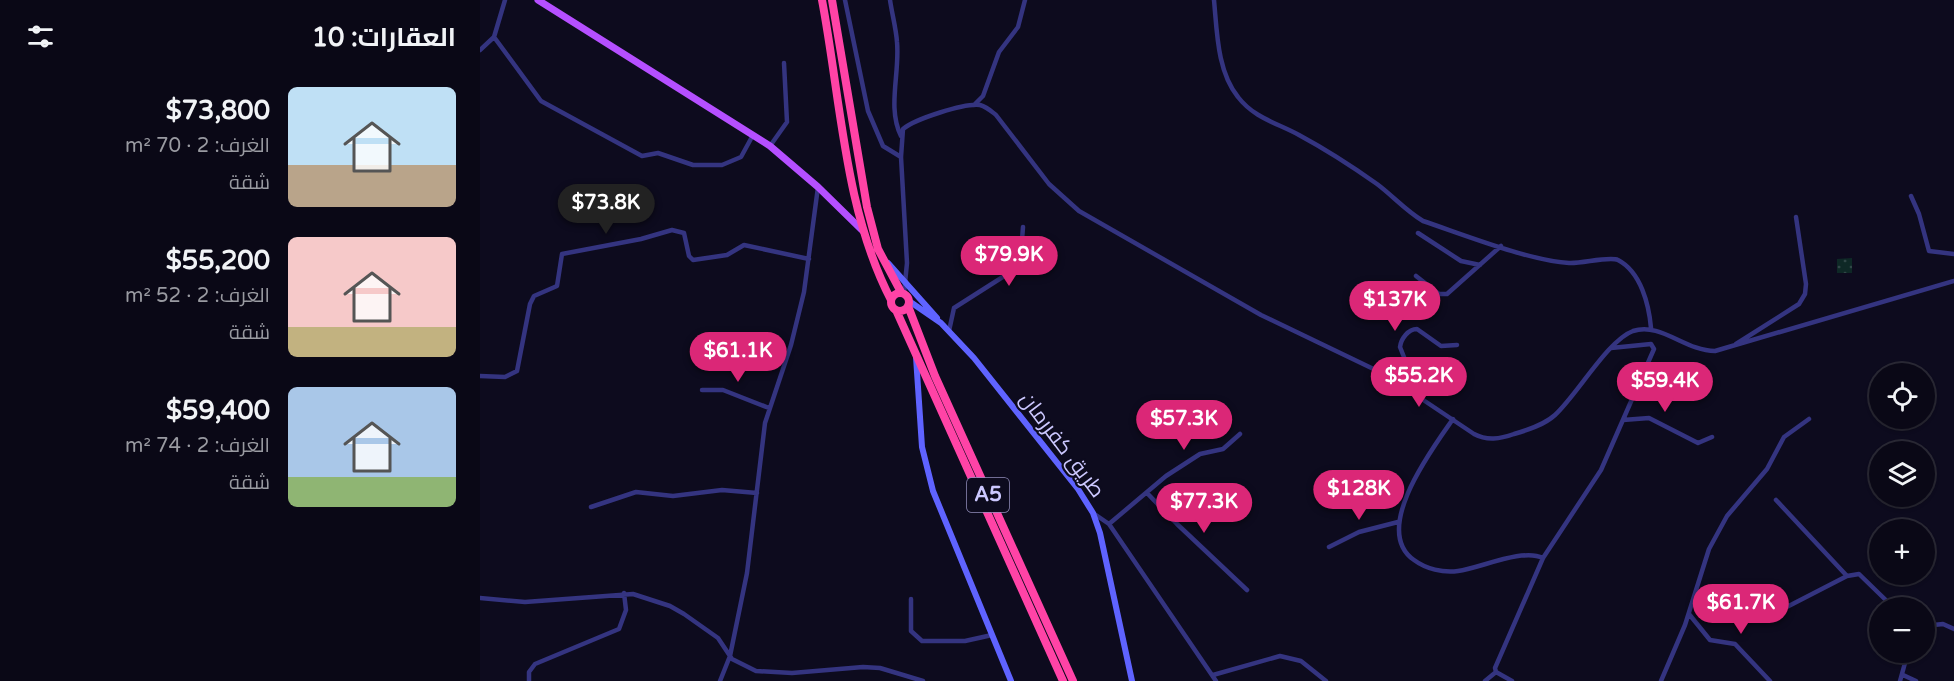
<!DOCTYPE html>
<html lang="ar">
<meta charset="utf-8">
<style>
body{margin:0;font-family:"Varela Round",Cairo,sans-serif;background:#181623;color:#f1f3f6;direction:rtl;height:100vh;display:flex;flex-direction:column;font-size:22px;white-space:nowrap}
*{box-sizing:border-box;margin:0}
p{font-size:20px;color:#999aa1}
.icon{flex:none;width:33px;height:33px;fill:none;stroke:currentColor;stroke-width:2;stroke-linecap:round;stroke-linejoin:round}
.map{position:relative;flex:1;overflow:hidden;direction:ltr}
.panel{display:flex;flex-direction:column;background:#0a0816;width:480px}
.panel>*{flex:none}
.tools{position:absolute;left:1389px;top:363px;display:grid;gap:12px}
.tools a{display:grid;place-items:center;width:66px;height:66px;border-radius:50%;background:#0a0816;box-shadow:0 2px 4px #0004,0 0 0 2px #2a2935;font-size:30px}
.price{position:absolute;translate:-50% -51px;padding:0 14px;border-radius:21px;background:#db2777;color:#fff;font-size:20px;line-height:39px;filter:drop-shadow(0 2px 3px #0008)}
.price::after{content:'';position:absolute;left:50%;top:36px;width:18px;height:14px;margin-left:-9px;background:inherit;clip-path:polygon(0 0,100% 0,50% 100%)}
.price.active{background:#222;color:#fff}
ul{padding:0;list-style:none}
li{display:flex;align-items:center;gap:18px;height:150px;padding:0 24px}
li span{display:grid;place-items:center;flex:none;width:168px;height:120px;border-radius:9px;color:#555}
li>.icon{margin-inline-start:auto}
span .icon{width:72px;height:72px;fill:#fffc;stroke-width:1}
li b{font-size:26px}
h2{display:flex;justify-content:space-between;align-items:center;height:72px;padding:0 24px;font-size:26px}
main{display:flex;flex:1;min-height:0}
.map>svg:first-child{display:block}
</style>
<main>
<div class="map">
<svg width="1474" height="681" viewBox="0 0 1474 681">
<defs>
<pattern id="park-dots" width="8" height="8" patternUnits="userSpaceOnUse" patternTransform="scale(1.5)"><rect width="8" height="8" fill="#0e2826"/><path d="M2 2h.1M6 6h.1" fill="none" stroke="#304647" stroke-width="1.8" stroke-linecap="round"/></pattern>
</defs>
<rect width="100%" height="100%" fill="#0d0b1e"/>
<path fill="url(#park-dots)" d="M 1372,258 L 1372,273 L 1357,273 L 1357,259 Z"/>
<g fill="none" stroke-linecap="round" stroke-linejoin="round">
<path stroke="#343480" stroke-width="4.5" d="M 365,0 L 388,111 L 403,146 L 421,157
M 410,0 C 412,14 416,28 417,42 C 420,73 407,108 421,136
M 734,0 C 737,31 737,71 758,97 C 774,118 797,123 819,135 C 845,149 873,167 897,184 C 913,196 926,211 943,221 C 982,234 1050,261 1089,263 C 1101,264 1129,256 1138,260 C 1161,272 1169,305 1171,328
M 14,37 L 61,101 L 162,156 L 178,153 L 213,165 L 242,165 L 261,157 L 273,135
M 0,50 L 14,37 L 25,0
M 494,105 L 503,96 L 519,52 L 538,27 L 545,0
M 290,146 L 307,122 L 304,63
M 1431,196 L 1439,214 L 1449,251 L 1474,254
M 938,233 L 981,261 L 1000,265
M 936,276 L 959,294 L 967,294 L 1021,246
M 424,293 L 427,263 L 421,157 L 423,129 C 435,119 484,103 500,105 C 507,107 511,111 516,115 L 569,184 L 599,211 L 781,315 L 906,375 L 994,434 C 1007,441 1020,439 1034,434 C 1048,430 1064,425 1075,415 C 1097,395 1128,340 1153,331 C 1181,322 1205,351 1235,351 L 1474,281
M 469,331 L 474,308 L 540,266 L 543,227
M 1256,344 L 1319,304 L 1325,294 L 1326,284 L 1316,217
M 0,376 L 25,377 L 37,371 L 50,304 L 54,296 L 77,286 L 82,254 L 161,239 L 192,230 L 204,233 L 209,256 L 213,260 L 247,255 L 264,245 L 329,259
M 222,390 L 243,390 L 289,408
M 939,395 L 920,347 C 921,339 928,329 937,329 L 961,346 L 977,345
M 973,419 C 952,449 891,530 934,560 C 946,569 963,573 978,571 C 1001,568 1042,548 1063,558 L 1015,668 L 1016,672 L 1032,681
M 1143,420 L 1169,418 L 1218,443 L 1232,437
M 667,493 L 697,524 L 767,590
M 1296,500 L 1367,576
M 111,507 L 156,492 L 193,496 L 242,490 L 277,493
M 613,513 L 629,524 L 736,681
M 629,524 L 686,476 L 720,454 L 743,449 L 760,434
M 849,547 L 879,532 L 918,522
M 1063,558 L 1121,470 L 1174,349 L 1171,344 L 1131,348
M 0,598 L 45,602 L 153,594 L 190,606 L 204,614 L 238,638 L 252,659 L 276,671 L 312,673 L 383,667 L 400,668 L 443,681
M 431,599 L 431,631 L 442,641 L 485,641 L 512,635
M 1299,611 L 1367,576 L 1379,574 L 1414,608
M 1209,614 L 1230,640 L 1255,644 L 1290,681
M 1444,626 L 1463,624 L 1474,629
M 733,675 L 800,656 L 821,661 L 846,681
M 1423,675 L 1436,681
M 49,681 L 49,672 L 55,664 L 139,629 L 146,610 L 144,593
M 240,681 L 250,656 L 267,573 L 285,423 L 311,345 L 324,292 L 338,187
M 1005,681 L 1016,672
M 1181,681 L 1205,625 L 1229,549 L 1247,516 L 1287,469 L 1304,437 L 1329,419
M 1420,681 L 1428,652"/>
<path stroke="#5f63ff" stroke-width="6" d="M 408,263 L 457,318
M 429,301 L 461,323 L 494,358 L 598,489 L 613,513 L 620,533 L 652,681
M 436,357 L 442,447 L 453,491 L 531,681"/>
<path stroke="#b54fff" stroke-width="7" d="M 58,0 L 290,146 L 338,187 L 384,232"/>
<path stroke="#ff43a6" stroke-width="8" d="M 342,0 C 361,100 364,209 411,300
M 352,0 L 387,207 L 398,249 L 421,292
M411 302a9 9 0 1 1 18 0a9 9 0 1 1-18 0Z
M 428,306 L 455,376 L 593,681
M 416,310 L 583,681"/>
</g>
<g text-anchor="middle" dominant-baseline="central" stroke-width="4.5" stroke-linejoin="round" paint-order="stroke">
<rect fill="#0d0b1e" stroke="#938fbc" stroke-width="1.5" x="487" y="478" width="42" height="34" rx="4.5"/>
<g font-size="20" font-weight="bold" fill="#ccc8ff">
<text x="508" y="495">A5</text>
</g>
<g font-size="21" fill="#ccc8ff" stroke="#0d0b1e">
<text transform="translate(582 445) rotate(53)">طريق كفررمان</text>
</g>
</g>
</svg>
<div class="tools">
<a><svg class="icon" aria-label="locate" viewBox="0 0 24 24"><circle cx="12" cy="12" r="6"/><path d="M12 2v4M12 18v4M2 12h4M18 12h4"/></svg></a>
<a><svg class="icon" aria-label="layers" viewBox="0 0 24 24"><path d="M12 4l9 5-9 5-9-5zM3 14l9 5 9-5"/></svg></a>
<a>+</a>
<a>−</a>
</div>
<b class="price active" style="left:126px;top:235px">$73.8K</b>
<b class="price" style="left:529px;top:287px">$79.9K</b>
<b class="price" style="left:915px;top:332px">$137K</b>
<b class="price" style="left:258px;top:383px">$61.1K</b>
<b class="price" style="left:939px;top:408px">$55.2K</b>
<b class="price" style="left:1185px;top:413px">$59.4K</b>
<b class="price" style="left:704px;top:451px">$57.3K</b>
<b class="price" style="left:879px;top:521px">$128K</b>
<b class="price" style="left:724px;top:534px">$77.3K</b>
<b class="price" style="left:1261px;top:635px">$61.7K</b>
</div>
<section class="panel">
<h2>العقارات: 10<svg class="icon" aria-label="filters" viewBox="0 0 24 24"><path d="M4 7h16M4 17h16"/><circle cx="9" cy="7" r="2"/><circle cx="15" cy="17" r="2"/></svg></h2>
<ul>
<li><span style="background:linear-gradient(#bfe0f5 65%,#b9a48a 0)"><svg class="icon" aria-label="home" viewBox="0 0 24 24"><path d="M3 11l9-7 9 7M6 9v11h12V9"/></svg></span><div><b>$73,800</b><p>الغرف: 2 · 70 m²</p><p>شقة</p></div></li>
<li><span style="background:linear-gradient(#f6c9c9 75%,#c2b280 0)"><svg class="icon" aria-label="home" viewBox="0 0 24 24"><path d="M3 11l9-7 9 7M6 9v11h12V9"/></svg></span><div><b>$55,200</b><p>الغرف: 2 · 52 m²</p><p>شقة</p></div></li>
<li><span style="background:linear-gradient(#a9c7e8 75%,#8fb573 0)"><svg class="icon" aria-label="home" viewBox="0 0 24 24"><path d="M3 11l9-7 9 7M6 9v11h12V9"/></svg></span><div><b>$59,400</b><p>الغرف: 2 · 74 m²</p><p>شقة</p></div></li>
</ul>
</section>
</main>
